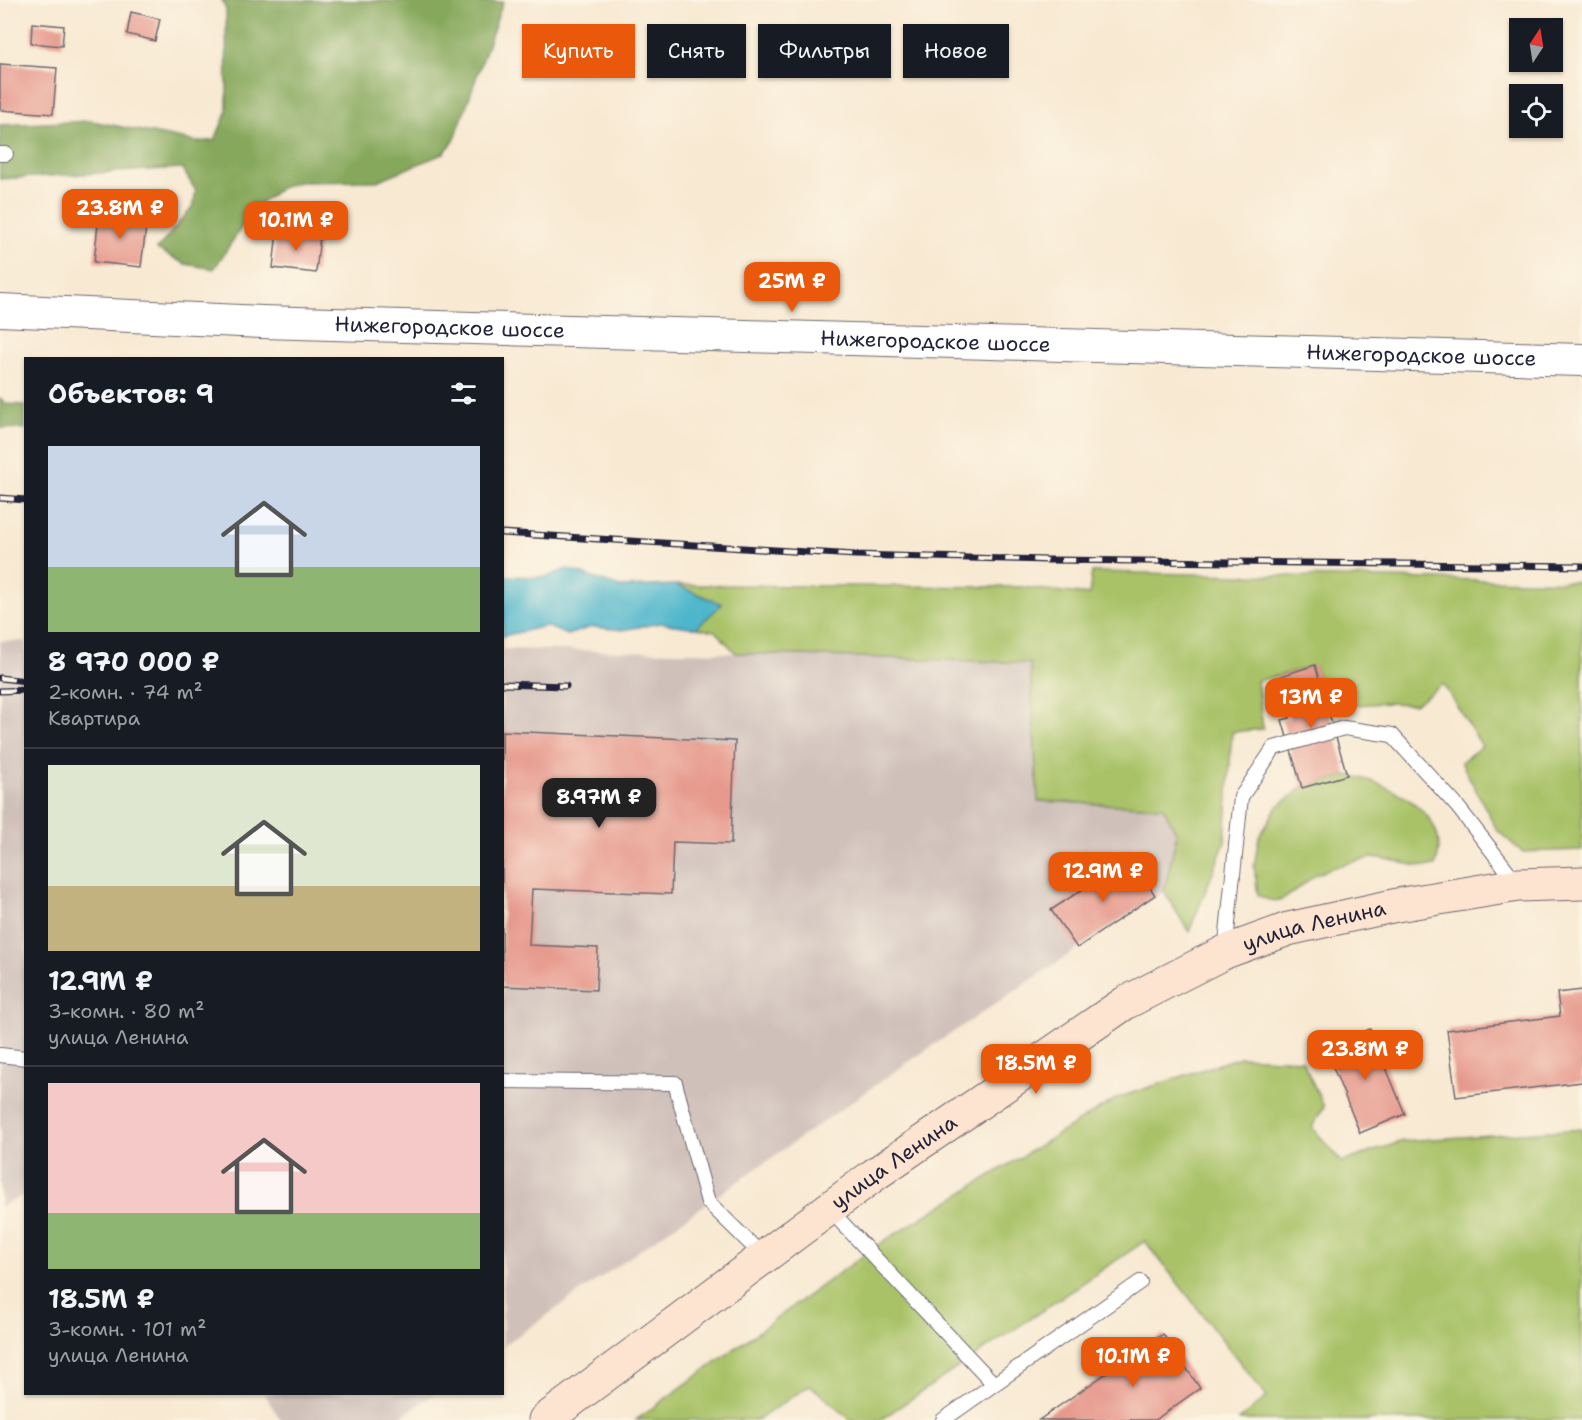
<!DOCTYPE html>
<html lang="ru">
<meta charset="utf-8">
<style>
body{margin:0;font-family:"Shantell Sans",sans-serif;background:#20242c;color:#f1f3f6;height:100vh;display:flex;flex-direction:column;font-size:22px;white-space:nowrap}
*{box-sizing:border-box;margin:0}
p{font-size:20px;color:#9ea1a6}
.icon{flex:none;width:33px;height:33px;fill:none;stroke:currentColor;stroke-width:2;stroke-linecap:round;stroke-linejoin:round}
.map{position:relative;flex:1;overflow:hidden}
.panel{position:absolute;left:24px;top:357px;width:480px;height:1038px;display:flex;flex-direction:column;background:#171b24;border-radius:0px;box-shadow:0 2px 4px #0004}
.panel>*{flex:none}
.hud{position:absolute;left:522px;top:24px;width:570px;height:54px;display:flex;gap:12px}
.needle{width:39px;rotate:12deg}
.tools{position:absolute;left:1509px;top:18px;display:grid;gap:12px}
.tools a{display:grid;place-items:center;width:54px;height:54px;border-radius:0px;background:#171b24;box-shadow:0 2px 4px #0004;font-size:30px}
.price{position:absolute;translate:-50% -51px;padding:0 14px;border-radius:12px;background:#ea580c;color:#fff;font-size:20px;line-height:39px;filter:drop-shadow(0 2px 3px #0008)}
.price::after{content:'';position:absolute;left:50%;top:36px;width:18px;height:14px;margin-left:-9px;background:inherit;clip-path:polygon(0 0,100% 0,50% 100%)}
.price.active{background:#222;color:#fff}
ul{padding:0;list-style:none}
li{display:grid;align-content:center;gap:12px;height:318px;padding:0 24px}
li+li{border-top:2px solid #363941}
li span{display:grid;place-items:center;height:186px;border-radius:0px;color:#555}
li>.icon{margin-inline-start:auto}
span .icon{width:108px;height:108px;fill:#fffc;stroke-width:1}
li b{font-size:26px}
h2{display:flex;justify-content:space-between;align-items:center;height:72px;padding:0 24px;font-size:26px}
.tag{padding:0 21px;border-radius:0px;background:#171b24;box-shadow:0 2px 4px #0004;font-size:21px;line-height:54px}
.tag.active{background:#ea580c;color:#fff}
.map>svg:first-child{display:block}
</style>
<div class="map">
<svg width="1582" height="1420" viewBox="0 0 1582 1420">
<rect width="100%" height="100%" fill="#fcf5e5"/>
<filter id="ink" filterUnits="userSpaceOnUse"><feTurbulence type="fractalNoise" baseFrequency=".0167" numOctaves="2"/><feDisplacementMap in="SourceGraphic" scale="12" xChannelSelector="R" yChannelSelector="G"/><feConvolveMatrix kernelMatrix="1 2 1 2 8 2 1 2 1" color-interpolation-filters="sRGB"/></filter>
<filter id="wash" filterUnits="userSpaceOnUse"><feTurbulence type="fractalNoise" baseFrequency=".008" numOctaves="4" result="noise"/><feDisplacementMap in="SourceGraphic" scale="24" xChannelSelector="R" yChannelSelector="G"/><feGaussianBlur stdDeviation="1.35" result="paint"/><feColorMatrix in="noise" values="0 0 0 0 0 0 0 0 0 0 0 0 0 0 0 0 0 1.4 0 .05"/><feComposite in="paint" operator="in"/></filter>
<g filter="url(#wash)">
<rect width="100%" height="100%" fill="#f8e9d2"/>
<path fill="#cfc0ba" d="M 0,641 L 25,641 L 26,1194 L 0,1207 Z
M 503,649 L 736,653 L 1030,662 L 1038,801 L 1163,807 L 1177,834 L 1164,891 L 907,1063 L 503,1346 Z
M 264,1394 L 434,1394 L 396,1420 L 281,1420 Z"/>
<path fill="#a9c268" stroke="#667252" stroke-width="1.5" d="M 1092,572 L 1582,582 L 1582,850 L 1522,852 L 1497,830 L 1461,762 L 1482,746 L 1443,684 L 1415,704 L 1384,703 L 1327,707 L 1315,666 L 1257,681 L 1263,729 L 1232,732 L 1225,842 L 1189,932 L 1164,891 L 1177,834 L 1163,807 L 1038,801 L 1030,663 L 736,653 L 715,631 L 696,628 L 722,604 L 676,585 L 1022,587 L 1089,595 Z
M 1347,775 C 1389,782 1455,814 1435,866 C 1416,868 1399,861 1380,858 C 1370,856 1332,867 1322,872 C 1298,882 1285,913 1258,895 L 1254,866 L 1259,837 L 1276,808 L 1302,788 Z
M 1240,1057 L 1302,1060 L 1324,1107 L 1312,1127 L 1342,1162 L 1403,1141 L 1582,1129 L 1582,1420 L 1239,1420 L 1267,1397 L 1145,1241 L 880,1420 L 851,1420 L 810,1385 L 758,1420 L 636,1420 L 882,1242 L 1117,1098 Z"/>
<path fill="#86a85c" stroke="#54654c" stroke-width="1.5" d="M 222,0 L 503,2 L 454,141 L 443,154 L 377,181 L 298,182 L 281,188 L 255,207 L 214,269 L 185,264 L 157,249 L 193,206 L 196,191 L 182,168 L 0,179 L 0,125 L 92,121 L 197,142 L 215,140 L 227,111 L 226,10 Z
M 0,398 L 7,404 L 25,405 L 25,429 L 0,428 Z"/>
<path fill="#4eb6cc" stroke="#386c84" stroke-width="1.5" d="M 567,569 L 620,587 L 676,585 L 722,604 L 696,628 L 660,623 L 623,630 L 592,627 L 567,635 L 546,626 L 503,636 L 503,576 L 546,577 Z"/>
<g id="blocks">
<path fill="#e6998c" d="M 131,12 L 160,19 L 155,41 L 127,34 Z
M 32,23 L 64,26 L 62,46 L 31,43 Z
M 0,64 L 57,68 L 53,114 L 0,110 Z
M 99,214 L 147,219 L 141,267 L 94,262 Z
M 277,231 L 320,236 L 316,273 L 273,268 Z
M 1315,665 L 1347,775 L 1302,788 L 1282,720 L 1290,718 L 1278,677 Z
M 502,731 L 735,741 L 731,844 L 673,842 L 671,894 L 532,889 L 529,945 L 598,948 L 596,990 L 502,986 Z
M 1130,858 L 1155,895 L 1077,948 L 1051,910 Z
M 1582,990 L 1582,1082 L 1456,1097 L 1447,1030 L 1560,1016 L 1557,993 Z
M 1370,1029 L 1405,1114 L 1360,1133 L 1325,1048 Z
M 1163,1334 L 1200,1388 L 1155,1420 L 1039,1420 Z"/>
</g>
</g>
<g filter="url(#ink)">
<use href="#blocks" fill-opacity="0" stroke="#6d6870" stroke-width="1.5"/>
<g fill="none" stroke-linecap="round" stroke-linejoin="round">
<g stroke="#6d6870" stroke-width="16">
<path id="service" d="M 0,154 L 6,154
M 1225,952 L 1241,797 L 1274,748 L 1344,728 L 1392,735 L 1457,806 L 1517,883
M 0,1055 L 26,1058
M 502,1081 L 675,1083 L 708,1202 L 764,1257
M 829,1209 L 994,1384
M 943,1420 L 1140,1282"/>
</g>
<g stroke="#6d6870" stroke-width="34">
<g id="tertiary">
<path id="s1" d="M 0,310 L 262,322 L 1582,360"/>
</g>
</g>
<g stroke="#6d6870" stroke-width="35">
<g id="secondary">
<path id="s2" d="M 545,1420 L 874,1175 L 1125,1003 L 1225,952 L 1288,929 L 1397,905 L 1518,885 L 1582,883"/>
</g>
</g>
<use href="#service" stroke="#fff" stroke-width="14"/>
<use href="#tertiary" stroke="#fff" stroke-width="32"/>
<use href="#secondary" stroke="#fde4d1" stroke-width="33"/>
<g stroke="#22223b" stroke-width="7">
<path id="rail" d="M 0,498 L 26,500
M 502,533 L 855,555 L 1048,560 L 1582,566
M 0,678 L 26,681
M 502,684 L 566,686
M 0,691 L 26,690"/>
</g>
<use href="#rail" stroke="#fcf5e5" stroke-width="4.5" stroke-dasharray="14" stroke-linecap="butt"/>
</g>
</g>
<g text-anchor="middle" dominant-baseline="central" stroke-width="4.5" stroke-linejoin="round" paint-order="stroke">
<g font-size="21" fill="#22223b" stroke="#fcf5e5">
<text stroke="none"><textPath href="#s1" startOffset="450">Нижегородское шоссе</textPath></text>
<text stroke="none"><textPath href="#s1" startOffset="936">Нижегородское шоссе</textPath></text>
<text stroke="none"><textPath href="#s1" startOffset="1422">Нижегородское шоссе</textPath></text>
<text stroke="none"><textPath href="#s2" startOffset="920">улица Ленина</textPath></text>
<text stroke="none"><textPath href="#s2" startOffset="434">улица Ленина</textPath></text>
</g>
</g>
</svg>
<div class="tools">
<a><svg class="needle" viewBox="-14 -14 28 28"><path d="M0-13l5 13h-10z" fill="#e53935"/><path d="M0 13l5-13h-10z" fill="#9ea1a6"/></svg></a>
<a><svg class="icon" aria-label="locate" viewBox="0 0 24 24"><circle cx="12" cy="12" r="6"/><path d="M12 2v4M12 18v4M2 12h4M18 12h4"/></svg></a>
</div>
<b class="price" style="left:120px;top:240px">23.8M ₽</b>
<b class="price" style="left:296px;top:252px">10.1M ₽</b>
<b class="price" style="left:792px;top:313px">25M ₽</b>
<b class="price" style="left:1311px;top:729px">13M ₽</b>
<b class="price active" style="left:599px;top:829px">8.97M ₽</b>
<b class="price" style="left:1103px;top:903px">12.9M ₽</b>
<b class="price" style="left:1365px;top:1081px">23.8M ₽</b>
<b class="price" style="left:1036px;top:1095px">18.5M ₽</b>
<b class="price" style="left:1133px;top:1388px">10.1M ₽</b>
<div class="hud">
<a class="tag active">Купить</a>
<a class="tag">Снять</a>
<a class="tag">Фильтры</a>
<a class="tag">Новое</a>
</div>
<section class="panel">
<h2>Объектов: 9<svg class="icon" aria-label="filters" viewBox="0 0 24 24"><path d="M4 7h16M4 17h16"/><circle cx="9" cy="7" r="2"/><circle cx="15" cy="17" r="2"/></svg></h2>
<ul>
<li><span style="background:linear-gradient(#c9d6e8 65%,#8fb573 0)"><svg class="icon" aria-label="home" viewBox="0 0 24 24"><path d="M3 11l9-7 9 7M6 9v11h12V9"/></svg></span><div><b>8 970 000 ₽</b><p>2-комн. · 74 m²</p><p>Квартира</p></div></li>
<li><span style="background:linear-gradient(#dfe7d0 65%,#c2b280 0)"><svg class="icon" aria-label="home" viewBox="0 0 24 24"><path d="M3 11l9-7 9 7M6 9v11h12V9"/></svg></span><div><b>12.9M ₽</b><p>3-комн. · 80 m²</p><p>улица Ленина</p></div></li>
<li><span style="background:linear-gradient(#f6c9c9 70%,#8fb573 0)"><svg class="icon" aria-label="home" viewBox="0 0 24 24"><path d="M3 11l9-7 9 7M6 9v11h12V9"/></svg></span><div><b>18.5M ₽</b><p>3-комн. · 101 m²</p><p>улица Ленина</p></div></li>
</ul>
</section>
</div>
